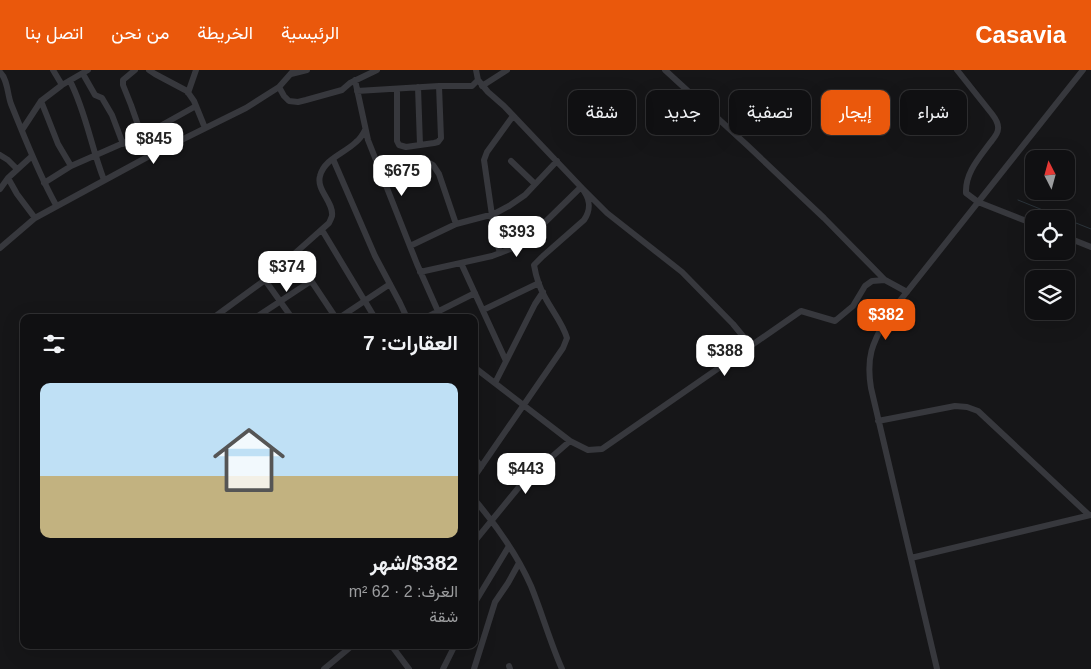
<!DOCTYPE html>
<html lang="ar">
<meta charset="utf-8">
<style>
body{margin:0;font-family:Arial,Vazirmatn,sans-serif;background:#1e1e20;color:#f1f3f6;direction:rtl;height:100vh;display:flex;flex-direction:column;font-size:19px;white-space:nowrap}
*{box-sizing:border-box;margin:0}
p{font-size:16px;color:#9c9d9f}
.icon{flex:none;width:28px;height:28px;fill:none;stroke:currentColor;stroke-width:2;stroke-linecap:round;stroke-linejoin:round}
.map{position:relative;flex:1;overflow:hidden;direction:ltr}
.panel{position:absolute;left:20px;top:244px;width:458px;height:335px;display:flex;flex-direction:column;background:#101012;border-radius:10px;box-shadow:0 5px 20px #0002,0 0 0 1px #303032;direction:rtl}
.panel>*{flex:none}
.guide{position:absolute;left:492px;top:20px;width:475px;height:45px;direction:rtl;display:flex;gap:10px}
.needle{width:32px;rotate:354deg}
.fabs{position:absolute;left:1025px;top:80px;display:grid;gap:10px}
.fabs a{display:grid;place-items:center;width:50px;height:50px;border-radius:10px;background:#101012;box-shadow:0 5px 20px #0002,0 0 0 1px #303032;font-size:25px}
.price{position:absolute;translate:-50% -42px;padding:0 11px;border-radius:10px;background:#fff;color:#222;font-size:16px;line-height:32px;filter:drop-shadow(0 1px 2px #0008)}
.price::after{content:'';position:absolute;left:50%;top:30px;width:15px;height:11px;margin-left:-8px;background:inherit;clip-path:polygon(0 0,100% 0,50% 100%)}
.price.active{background:#ea580c;color:#fff}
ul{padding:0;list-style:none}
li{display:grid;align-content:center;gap:10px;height:265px;padding:0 20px}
li span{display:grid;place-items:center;height:155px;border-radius:10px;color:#555}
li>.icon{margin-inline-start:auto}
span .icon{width:90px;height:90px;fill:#fffc;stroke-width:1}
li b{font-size:21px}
h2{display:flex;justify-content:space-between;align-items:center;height:60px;padding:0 20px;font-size:21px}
.tag{padding:0 18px;border-radius:10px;background:#101012;box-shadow:0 5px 20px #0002,0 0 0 1px #303032;font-size:18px;line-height:45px}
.tag.active{background:#ea580c;color:#fff}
header{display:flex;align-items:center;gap:30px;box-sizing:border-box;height:70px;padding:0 25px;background:#ea580c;color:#fff}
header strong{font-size:24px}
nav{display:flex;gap:28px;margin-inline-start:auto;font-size:18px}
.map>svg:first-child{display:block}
</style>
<header>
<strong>Casavia</strong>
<nav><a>الرئيسية</a><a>الخريطة</a><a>من نحن</a><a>اتصل بنا</a></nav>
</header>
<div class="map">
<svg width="1091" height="599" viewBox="0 0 1091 599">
<rect width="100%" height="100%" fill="#161618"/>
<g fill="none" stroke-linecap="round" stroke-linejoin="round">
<path stroke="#2c353c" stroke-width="1" d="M 1018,130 L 1065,149
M 1066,149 L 1091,159"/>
<path stroke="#37383d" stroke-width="6" d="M 53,0 L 62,15
M 135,0 L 123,10 L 123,15 L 131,35 L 138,55 L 153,84
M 149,0 L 155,4 L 187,21 L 194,31 L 205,58
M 665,0 L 748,76 L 824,148 L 885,210
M 957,0 L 992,44 C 995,48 999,53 998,59 C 998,64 993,69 990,73 C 979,88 965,103 966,123 L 978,132 L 1034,154
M 0,2 C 8,10 7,23 11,34 C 25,68 38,103 56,135
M 83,4 L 95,25 L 102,28 L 112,45 L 123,74
M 291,4 L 307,0
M 355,10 L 368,70 L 417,194 L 441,248
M 70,11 C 86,42 91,77 104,110
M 482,16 L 507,0
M 279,17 L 284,26 L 289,31 L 298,32 L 306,30 L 342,20 L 350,13 L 377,0
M 418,17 L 420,75
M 397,19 L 397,71 L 399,75 L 406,77 L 434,73 L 438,72 L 441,68 L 439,16
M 357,21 L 439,16 L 472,16 L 478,10 L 476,0
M 188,23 L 196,0
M 41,31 L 47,46 L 58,74 L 71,96
M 22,60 L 41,31 L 62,15 L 88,0
M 0,85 L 8,90 L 17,99
M 333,89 L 375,186 L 400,233 L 407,248
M 376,89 L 426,91 L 433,95 L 439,104 L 456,154
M 511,91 L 535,114
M 8,108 L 17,124 L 35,148
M 44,113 L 71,96 L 153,60 L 196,36
M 0,119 L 8,108 L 32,86
M 322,160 L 375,248
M 1066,167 L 1091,177
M 410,176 L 456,154 L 494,144 L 509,136 L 525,125 L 557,91
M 0,178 L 35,148 L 153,84 L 246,38 L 279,17 L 294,0
M 500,183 L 495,166 L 484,90 L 487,82 L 513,46
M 294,185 L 336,248
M 461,193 L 506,291
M 420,202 L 492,186 L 513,178 L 533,164 L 581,117 L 607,143 L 682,202 L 733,254 L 751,276
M 265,210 L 292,248
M 483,240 L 539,213
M 213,248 L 265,210 L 329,153 C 330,151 331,149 332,146 C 334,132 316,120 320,106 C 324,89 345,83 356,72 C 360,69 363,64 365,60
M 255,248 L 311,211
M 339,248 L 390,214
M 425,248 L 475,223
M 474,297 L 570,371 L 588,380 L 602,379 L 801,241 L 835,251 L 853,236 L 865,216 L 872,211 L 885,210 L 907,222
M 495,313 L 535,234 L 543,222
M 878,351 L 955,336 L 967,337 L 978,341 L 1089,445
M 474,387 L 481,397
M 474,407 L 563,278 L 567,268 C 563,254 553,242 546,229 C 540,219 536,207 534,195 L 543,186 L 584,150 C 592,138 590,128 581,117 L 504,36 L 488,22 L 478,10
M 474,429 C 496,455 517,484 531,516 C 542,543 550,572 562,599
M 474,472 L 524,411 L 570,371
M 911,488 L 1091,445
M 474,534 L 509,476
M 391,575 L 409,599
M 509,596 L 510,599
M 324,599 L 353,575
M 443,599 L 455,575
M 474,599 L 495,532 L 508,513 L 519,493
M 937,599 L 871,318 C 866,287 872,274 887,247 L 1083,0"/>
</g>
</svg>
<div class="fabs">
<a><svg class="needle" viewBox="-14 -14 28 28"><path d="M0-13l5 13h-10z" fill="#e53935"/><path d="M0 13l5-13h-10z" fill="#9c9d9f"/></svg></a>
<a><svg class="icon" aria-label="locate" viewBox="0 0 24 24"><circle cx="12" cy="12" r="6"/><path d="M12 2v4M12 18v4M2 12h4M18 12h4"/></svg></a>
<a><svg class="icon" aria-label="layers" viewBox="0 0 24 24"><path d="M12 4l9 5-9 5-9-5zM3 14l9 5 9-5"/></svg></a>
</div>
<b class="price" style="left:154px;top:95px">$845</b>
<b class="price" style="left:402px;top:127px">$675</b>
<b class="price" style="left:517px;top:188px">$393</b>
<b class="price" style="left:287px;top:223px">$374</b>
<b class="price active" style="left:886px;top:271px">$382</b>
<b class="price" style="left:725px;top:307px">$388</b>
<b class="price" style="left:526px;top:425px">$443</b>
<div class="guide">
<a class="tag">شراء</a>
<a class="tag active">إيجار</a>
<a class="tag">تصفية</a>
<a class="tag">جديد</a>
<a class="tag">شقة</a>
</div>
<section class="panel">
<h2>العقارات: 7<svg class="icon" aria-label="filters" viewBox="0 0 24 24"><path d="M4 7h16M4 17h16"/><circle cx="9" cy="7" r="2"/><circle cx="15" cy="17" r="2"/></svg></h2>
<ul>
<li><span style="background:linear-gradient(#bfe0f5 60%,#c2b280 0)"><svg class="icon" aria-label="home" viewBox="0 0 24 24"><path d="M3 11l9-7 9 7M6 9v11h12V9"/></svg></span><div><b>$382/شهر</b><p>الغرف: 2 · 62 m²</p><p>شقة</p></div></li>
</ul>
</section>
</div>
